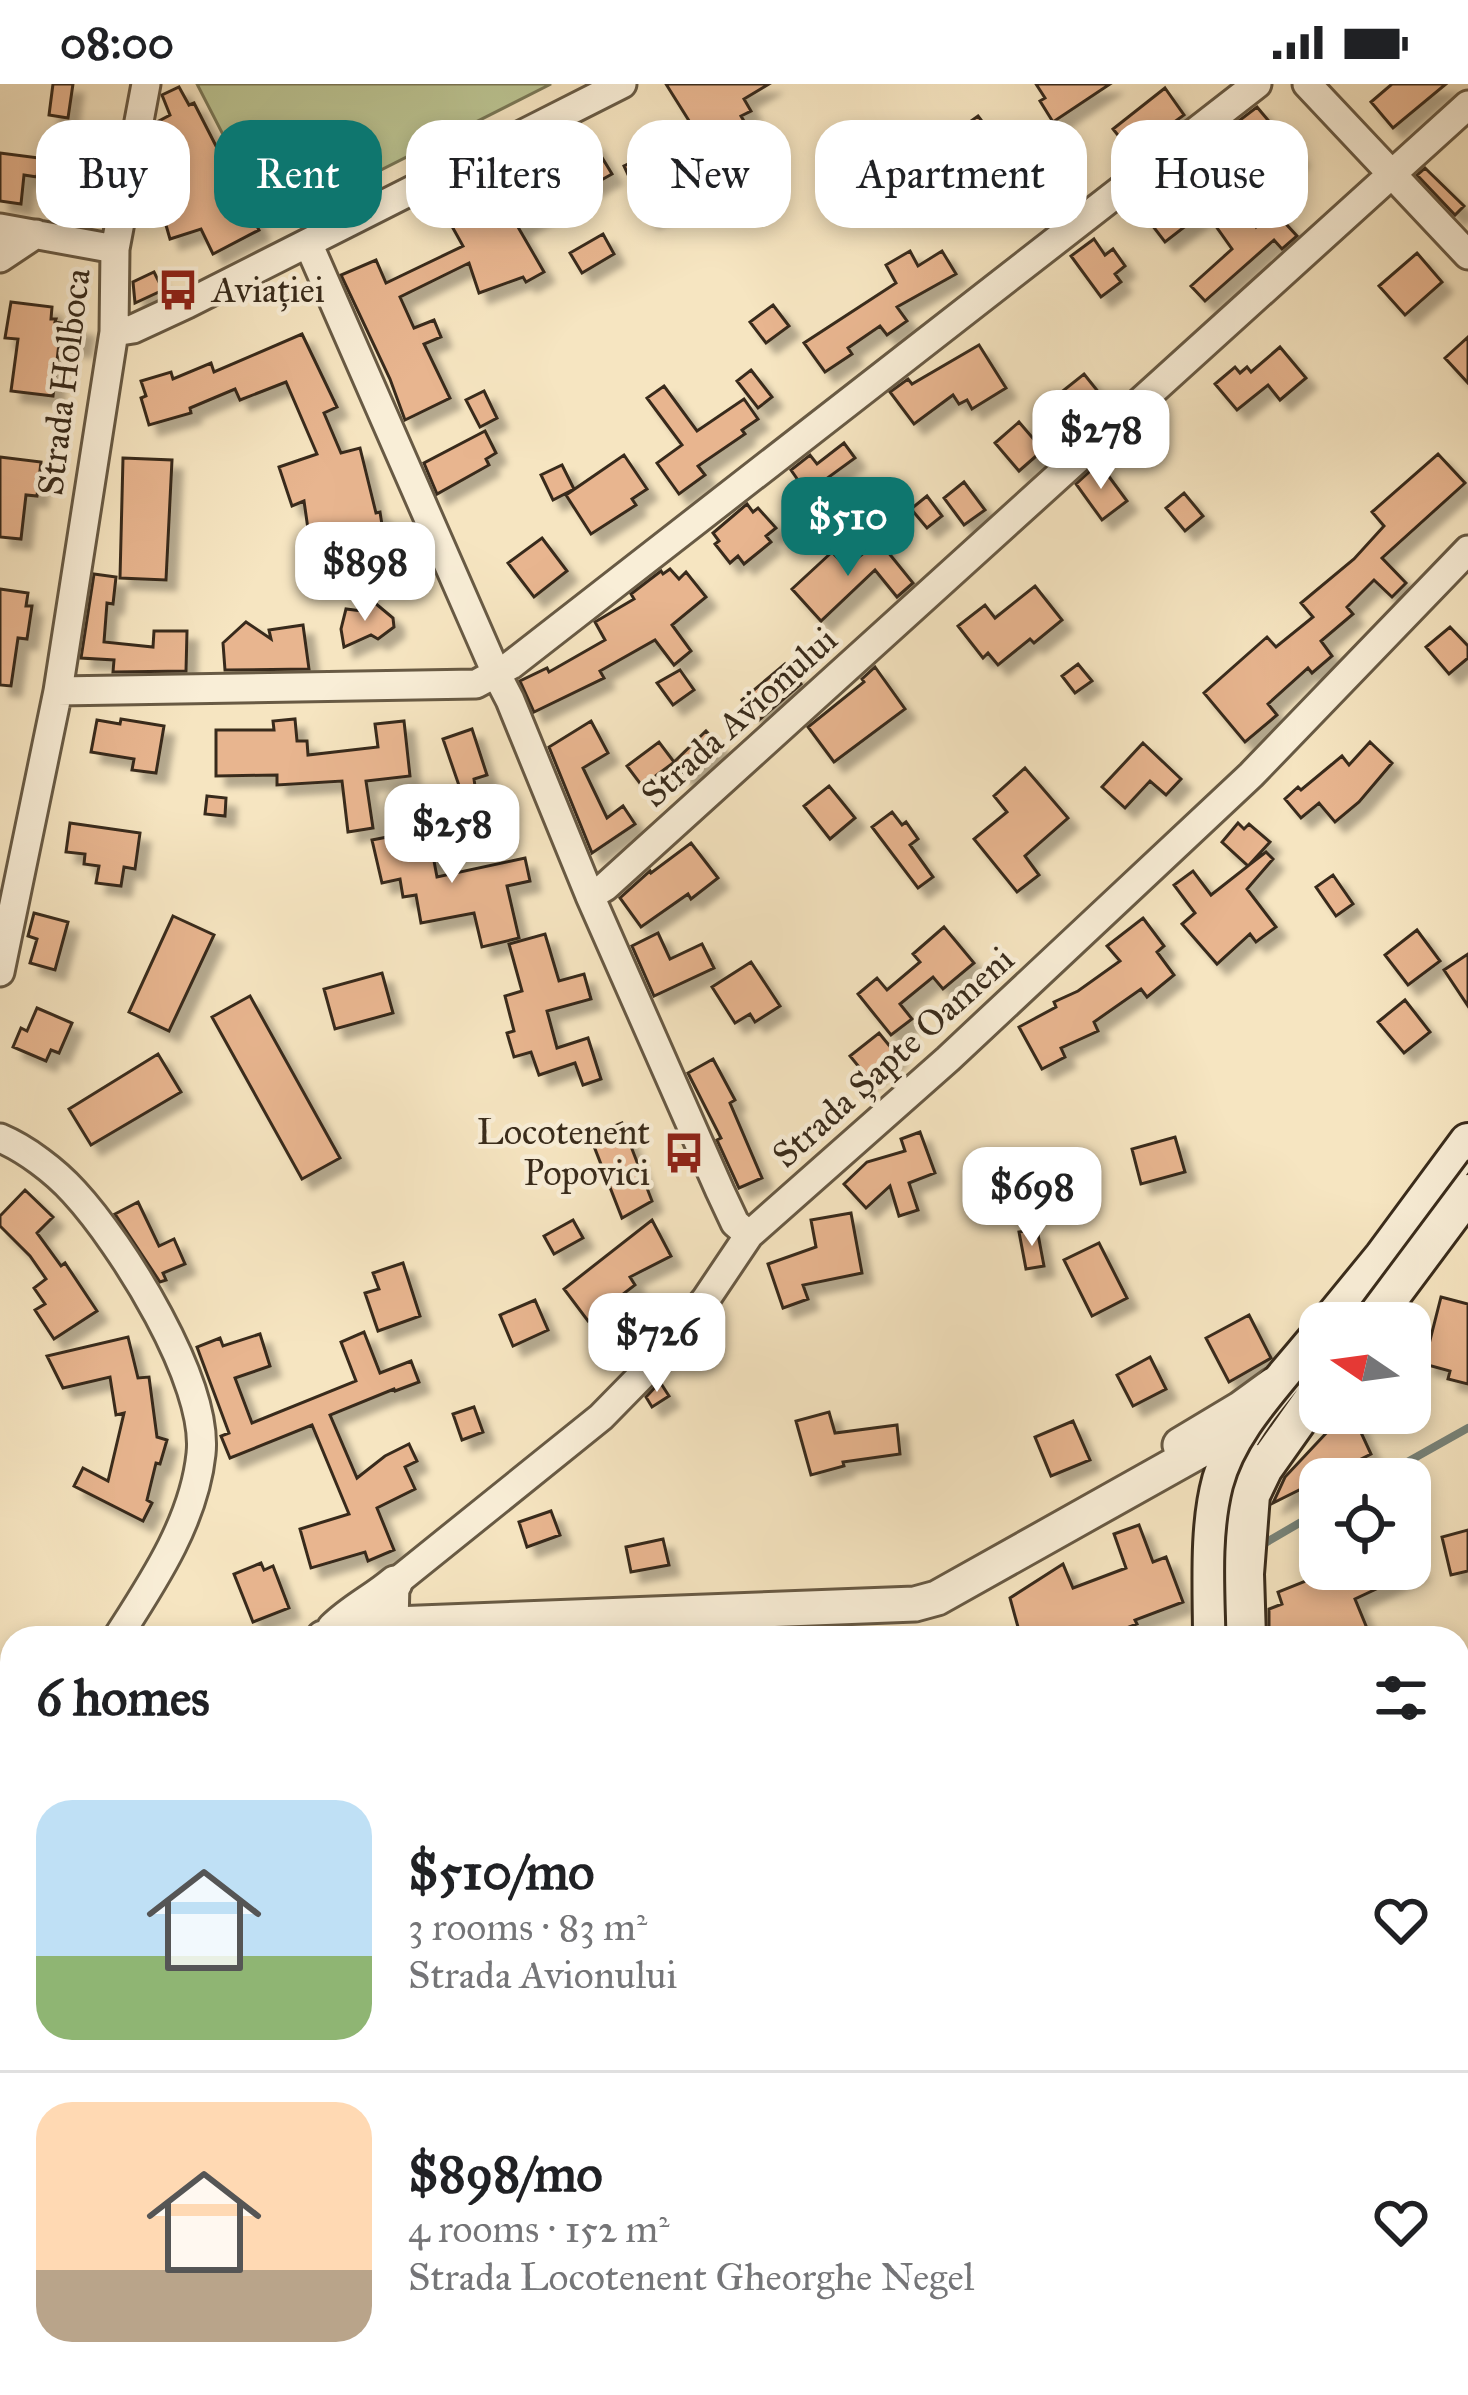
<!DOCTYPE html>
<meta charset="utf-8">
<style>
body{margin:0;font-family:"IM FELL Great Primer",serif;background:#f2f2f2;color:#202124;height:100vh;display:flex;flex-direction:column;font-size:45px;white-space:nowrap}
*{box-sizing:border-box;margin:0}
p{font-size:39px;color:#757577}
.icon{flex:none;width:66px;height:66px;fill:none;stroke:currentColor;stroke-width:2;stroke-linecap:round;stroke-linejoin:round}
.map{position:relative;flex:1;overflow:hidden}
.side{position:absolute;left:0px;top:1542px;width:1470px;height:771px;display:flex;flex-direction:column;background:#fff;border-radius:36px 36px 0 0;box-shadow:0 6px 18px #0003}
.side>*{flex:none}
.hud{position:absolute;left:36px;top:36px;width:1398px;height:108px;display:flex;gap:24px}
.needle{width:78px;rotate:283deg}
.tools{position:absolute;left:1299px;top:1218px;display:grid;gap:24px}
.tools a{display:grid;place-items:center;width:132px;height:132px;border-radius:24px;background:#fff;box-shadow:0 6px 18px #0003;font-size:60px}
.price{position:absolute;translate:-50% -102px;padding:0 27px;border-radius:24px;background:#fff;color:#222;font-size:39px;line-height:78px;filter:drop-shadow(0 3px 6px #0008)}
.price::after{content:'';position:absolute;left:50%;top:72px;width:36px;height:27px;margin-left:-18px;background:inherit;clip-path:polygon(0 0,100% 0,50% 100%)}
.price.on{background:#0f766e;color:#fff}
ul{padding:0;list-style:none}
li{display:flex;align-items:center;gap:36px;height:300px;padding:0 36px}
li+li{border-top:3px solid #e0e0e0}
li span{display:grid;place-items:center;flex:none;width:336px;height:240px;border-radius:36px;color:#555}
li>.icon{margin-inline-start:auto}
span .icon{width:144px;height:144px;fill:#fffc;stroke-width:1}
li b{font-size:51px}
h2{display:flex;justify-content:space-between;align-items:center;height:144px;padding:0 36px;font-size:51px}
.pill{padding:0 42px;border-radius:36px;background:#fff;box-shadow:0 6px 18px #0003;font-size:42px;line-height:108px}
.pill.on{background:#0f766e;color:#fff}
.status{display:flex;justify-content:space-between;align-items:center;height:84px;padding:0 60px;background:#fff;direction:ltr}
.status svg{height:33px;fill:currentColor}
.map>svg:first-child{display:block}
</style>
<div class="status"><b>08:00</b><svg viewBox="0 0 49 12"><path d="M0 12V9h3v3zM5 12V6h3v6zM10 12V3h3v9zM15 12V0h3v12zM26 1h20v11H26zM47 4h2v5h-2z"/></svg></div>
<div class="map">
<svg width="1468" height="2311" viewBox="0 0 1468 2311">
<defs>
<filter id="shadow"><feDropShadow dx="10" dy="10" stdDeviation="3" flood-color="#0004"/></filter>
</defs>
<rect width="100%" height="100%" fill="#f6e5c1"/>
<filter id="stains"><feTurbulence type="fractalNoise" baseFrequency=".00167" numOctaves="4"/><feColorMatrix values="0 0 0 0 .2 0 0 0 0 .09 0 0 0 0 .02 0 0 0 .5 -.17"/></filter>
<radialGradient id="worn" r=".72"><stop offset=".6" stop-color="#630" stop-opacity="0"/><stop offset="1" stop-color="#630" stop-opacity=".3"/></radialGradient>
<path fill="#bcc593" stroke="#7a7857" stroke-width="3" d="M 197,0 L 551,0 L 270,142 Z"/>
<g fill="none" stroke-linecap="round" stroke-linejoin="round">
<path stroke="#76837a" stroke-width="8" d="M 1377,1395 L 1468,1344
M 1260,1462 L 1320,1427
M 0,2174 L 12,2170"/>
</g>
<path fill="#e8b58f" stroke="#392b1b" stroke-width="3" filter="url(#shadow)" d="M 53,0 L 73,0 L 68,34 L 49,31 Z
M 666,0 L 769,0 L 744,15 L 751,27 L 741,32 L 766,74 L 743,88 L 753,106 L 738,115 Z
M 1036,0 L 1110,0 L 1053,38 L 1040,17 L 1045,14 Z
M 1392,0 L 1446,0 L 1393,44 L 1371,18 Z
M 179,3 L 189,21 L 194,19 L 259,146 L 213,170 L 201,145 L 170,155 L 155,103 L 176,97 L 154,54 L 157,38 L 170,31 L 162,11 Z
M 1165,4 L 1184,31 L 1140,63 L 1133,53 L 1125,60 L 1113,45 Z
M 1257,23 L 1298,72 L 1283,86 L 1240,36 Z
M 978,32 L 996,56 L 991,67 L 999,80 L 983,97 L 978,91 L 961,104 L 937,73 L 947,65 L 946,55 Z
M 592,57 L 612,90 L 518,143 L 544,188 L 526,198 L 523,193 L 479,209 L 469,179 L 400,213 L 414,244 L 434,236 L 441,253 L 424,260 L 450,314 L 405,336 L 390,295 L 341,191 L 376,176 L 386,199 L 463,162 L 444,128 L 493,101 L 499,115 L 535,98 L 530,90 L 540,85 L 531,69 L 551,58 L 561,77 Z
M 1210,60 L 1234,89 L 1223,98 L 1256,143 L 1273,126 L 1297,152 L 1282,165 L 1274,156 L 1205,217 L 1191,202 L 1232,165 L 1205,127 L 1165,158 L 1142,128 L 1169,106 L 1162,97 Z
M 0,69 L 39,74 L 37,93 L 24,91 L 21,120 L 0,117 Z
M 645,72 L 669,124 L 648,134 L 624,82 Z
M 1425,84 L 1464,122 L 1455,131 L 1417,91 Z
M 603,150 L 614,170 L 582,189 L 570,169 Z
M 1094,155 L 1105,171 L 1113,165 L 1125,182 L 1115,190 L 1121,198 L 1101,213 L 1071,172 Z
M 910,167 L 918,182 L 942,167 L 956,190 L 897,223 L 907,237 L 887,251 L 880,242 L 848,264 L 852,270 L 825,288 L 804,259 L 896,199 L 886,181 Z
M 1417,169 L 1442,198 L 1405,231 L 1379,202 Z
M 154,188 L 163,206 L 135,219 L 133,198 Z
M 11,218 L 52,223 L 51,235 L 56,235 L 55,238 L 84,243 L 81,263 L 59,259 L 53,312 L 11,307 L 18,255 L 5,254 Z
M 773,221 L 789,242 L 766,259 L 750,238 Z
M 302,250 L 337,323 L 324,329 L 341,369 L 360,364 L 376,429 L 380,428 L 383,447 L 310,459 L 304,417 L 292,422 L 279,383 L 317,370 L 286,298 L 240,316 L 235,305 L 190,324 L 191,329 L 149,341 L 141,314 L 146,312 L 141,297 L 171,288 L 173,295 L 211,279 L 214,288 Z
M 1468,253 L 1468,299 L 1445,274 Z
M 979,261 L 1006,304 L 972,325 L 967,316 L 959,320 L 953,311 L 914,340 L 890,308 L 908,295 L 912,300 Z
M 1280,263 L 1306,294 L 1280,316 L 1268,301 L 1237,326 L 1215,300 L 1235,283 L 1240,289 L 1247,283 L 1251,288 Z
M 751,286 L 772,313 L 758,324 L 737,297 Z
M 1084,290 L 1100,310 L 1075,330 L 1059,310 Z
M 664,302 L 697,347 L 744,315 L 758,335 L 742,346 L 745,350 L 698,382 L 705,391 L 679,410 L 657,379 L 682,361 L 647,314 Z
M 484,307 L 497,334 L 480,343 L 466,316 Z
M 1019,338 L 1043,366 L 1019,387 L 995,359 Z
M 485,347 L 496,369 L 486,375 L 489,381 L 437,410 L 424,379 Z
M 844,359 L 855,374 L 807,409 L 791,386 L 810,371 L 817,380 Z
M 1438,370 L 1465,399 L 1382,474 L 1406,499 L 1392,513 L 1374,496 L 1347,523 L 1353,530 L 1321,557 L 1332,572 L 1312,589 L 1308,584 L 1268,620 L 1277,631 L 1245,658 L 1204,609 L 1267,553 L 1276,563 L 1313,533 L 1301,519 L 1354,475 L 1384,442 L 1372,428 Z
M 624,371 L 647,405 L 632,415 L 636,421 L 591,450 L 566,411 Z
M 0,373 L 41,378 L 37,412 L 26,411 L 21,455 L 0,453 Z
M 123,374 L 172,376 L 166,496 L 120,494 Z
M 1099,379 L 1127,417 L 1102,436 L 1076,400 Z
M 562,381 L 574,405 L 553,416 L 541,391 Z
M 964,398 L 985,426 L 964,441 L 944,414 Z
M 1184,409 L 1203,432 L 1185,447 L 1166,424 Z
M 927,412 L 942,432 L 927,444 L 911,425 Z
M 747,420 L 753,428 L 758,424 L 776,444 L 766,452 L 771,458 L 744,480 L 738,472 L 730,479 L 715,460 L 719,457 L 713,449 Z
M 542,454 L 567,487 L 534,513 L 508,479 Z
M 879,457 L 913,499 L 897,513 L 875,486 L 821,537 L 792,505 L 832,468 L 846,483 Z
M 670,485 L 679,495 L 686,488 L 706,513 L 672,541 L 691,567 L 674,581 L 655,556 L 600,587 L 604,594 L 534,628 L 520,597 L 547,584 L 549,588 L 605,556 L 595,538 L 634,515 L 631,510 L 661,487 L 663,490 Z
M 94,490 L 116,493 L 113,520 L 107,519 L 104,558 L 153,563 L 154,547 L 187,547 L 186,587 L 113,588 L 114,576 L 81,574 Z
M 1035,502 L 1062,536 L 1034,559 L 1030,555 L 998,581 L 988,569 L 983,574 L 958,542 L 985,521 L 995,534 Z
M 0,505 L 28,509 L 26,522 L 32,522 L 27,555 L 18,554 L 11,602 L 0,601 Z
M 375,519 L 393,534 L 394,543 L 378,555 L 371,551 L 344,563 L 341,545 L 346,525 L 362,527 Z
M 246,538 L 271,555 L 269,546 L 303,541 L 309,585 L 225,586 L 223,559 Z
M 1450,543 L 1468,562 L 1468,574 L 1449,590 L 1426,563 Z
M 785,580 L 801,600 L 759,636 L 742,616 Z
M 1078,580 L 1092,597 L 1075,609 L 1062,592 Z
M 875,583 L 905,625 L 834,678 L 808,643 L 864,598 L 862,595 Z
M 680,586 L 694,606 L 673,621 L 657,599 Z
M 121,635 L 164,642 L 156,689 L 132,686 L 134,675 L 91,668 L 97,636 L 120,640 Z
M 295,635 L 297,657 L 307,657 L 308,671 L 378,663 L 375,640 L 404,637 L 410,692 L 366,697 L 373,744 L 348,748 L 342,697 L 277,701 L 277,691 L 216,692 L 216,646 L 274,646 L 273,637 Z
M 591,637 L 608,669 L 583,684 L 607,734 L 623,722 L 635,740 L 592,769 L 549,663 Z
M 472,645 L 487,691 L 474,695 L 481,744 L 438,750 L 433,720 L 464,716 L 443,655 Z
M 706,647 L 724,666 L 688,696 L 673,679 L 642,702 L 627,682 L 659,658 L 674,678 Z
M 1370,658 L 1392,679 L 1359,718 L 1335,738 L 1319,719 L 1301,734 L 1285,715 L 1298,703 L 1301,706 L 1342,672 L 1349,681 Z
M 1143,659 L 1181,695 L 1166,711 L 1150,697 L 1125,724 L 1102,703 Z
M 1025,684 L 1068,734 L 1025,772 L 1039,791 L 1017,808 L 974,755 L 1007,728 L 994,712 Z
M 829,702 L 855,734 L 830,755 L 804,722 Z
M 207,712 L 226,714 L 225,732 L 205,730 Z
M 892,728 L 902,741 L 906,738 L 918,755 L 910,761 L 933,793 L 918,804 L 872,743 Z
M 70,739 L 140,749 L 135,785 L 124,783 L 121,802 L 96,799 L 99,782 L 84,780 L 85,770 L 66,768 Z
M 1238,739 L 1244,745 L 1249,740 L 1270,758 L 1249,781 L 1266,768 L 1273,775 L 1247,805 L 1276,843 L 1256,858 L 1250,850 L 1217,880 L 1182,840 L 1195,829 L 1174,801 L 1193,787 L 1211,811 L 1248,782 L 1222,758 Z
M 428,745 L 437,793 L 525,774 L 530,797 L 507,802 L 519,854 L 482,863 L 474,829 L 421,839 L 416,811 L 403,813 L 400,795 L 382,799 L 372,756 Z
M 691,759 L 718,794 L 691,815 L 688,810 L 641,843 L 620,814 L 650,787 L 651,789 Z
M 1333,791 L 1353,820 L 1336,832 L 1316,803 Z
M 34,829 L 68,838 L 55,886 L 30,879 L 37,855 L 28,852 Z
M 173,832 L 214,851 L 169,947 L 129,928 Z
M 1143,834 L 1164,862 L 1157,868 L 1174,891 L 1147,913 L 1141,905 L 1094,938 L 1098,947 L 1061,964 L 1065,973 L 1042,985 L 1019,943 L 1056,923 L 1054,918 L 1078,907 L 1120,877 L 1107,862 Z
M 944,843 L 974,879 L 943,905 L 933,893 L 900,920 L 912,935 L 891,951 L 858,910 L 877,894 L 887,906 L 920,878 L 913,870 Z
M 1417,846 L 1440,877 L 1408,901 L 1385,871 Z
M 658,849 L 670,875 L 702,860 L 714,884 L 654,912 L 632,862 Z
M 545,850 L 559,897 L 584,890 L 591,915 L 547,927 L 557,964 L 588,954 L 601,995 L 583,1001 L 575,979 L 539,991 L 531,968 L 514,973 L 507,949 L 514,947 L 505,912 L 522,907 L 509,860 Z
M 1468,870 L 1468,922 L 1444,886 Z
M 751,878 L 780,922 L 755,938 L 750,930 L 735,939 L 712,903 Z
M 382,889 L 393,929 L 335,945 L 324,905 Z
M 250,912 L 340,1074 L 302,1095 L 212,933 Z
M 1405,916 L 1430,948 L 1404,969 L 1378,938 Z
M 37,924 L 72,939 L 59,969 L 51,966 L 46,977 L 13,963 L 21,944 L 27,947 Z
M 879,949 L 897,971 L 868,994 L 850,972 Z
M 158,970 L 181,1008 L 91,1061 L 69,1025 Z
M 713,975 L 735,1016 L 730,1019 L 762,1094 L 739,1104 L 717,1056 L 721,1054 L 688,989 Z
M 622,1039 L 652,1117 L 622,1134 L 590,1052 Z
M 920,1048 L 935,1089 L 909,1099 L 918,1126 L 899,1132 L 890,1102 L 866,1124 L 844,1100 L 867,1078 L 905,1067 L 901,1055 Z
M 1175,1053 L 1185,1088 L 1141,1100 L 1132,1065 Z
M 25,1106 L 53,1133 L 37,1149 L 61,1182 L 65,1179 L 97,1227 L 54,1255 L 35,1226 L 45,1220 L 34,1204 L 46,1195 L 30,1172 L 0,1142 L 0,1132 Z
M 138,1118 L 159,1162 L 174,1155 L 185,1180 L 163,1189 L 166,1196 L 160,1198 L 115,1130 Z
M 851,1129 L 862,1189 L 803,1201 L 808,1215 L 783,1224 L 768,1180 L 816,1163 L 811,1136 Z
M 573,1136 L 583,1154 L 554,1170 L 544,1152 Z
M 652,1136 L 671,1172 L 630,1193 L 635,1201 L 588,1237 L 564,1205 Z
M 1037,1145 L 1044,1182 L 1026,1185 L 1019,1148 Z
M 1099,1159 L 1127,1214 L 1092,1232 L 1064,1176 Z
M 403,1179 L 420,1232 L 378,1247 L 365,1209 L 379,1205 L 373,1189 Z
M 1441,1213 L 1468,1220 L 1468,1300 L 1448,1295 L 1450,1287 L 1424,1280 Z
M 535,1216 L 548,1246 L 513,1262 L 500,1231 Z
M 1249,1231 L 1271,1274 L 1229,1298 L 1206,1254 Z
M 364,1248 L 380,1289 L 411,1277 L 419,1298 L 395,1307 L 394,1305 L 330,1331 L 357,1394 L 385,1372 L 409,1360 L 417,1377 L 405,1383 L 415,1405 L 377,1424 L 394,1466 L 368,1477 L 365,1468 L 311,1484 L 300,1445 L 349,1430 L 312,1341 L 230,1374 L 221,1352 L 229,1349 L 197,1263 L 220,1254 L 223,1262 L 260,1250 L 270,1282 L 235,1294 L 252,1339 L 356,1297 L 341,1258 Z
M 128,1253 L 138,1294 L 149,1293 L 157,1353 L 167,1356 L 160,1380 L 156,1379 L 147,1416 L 152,1419 L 143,1437 L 74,1402 L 83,1384 L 108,1397 L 124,1329 L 116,1331 L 110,1293 L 63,1304 L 47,1272 Z
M 1150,1273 L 1166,1305 L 1133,1322 L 1117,1291 Z
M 660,1298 L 669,1312 L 652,1323 L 646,1313 Z
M 474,1323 L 483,1348 L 462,1356 L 453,1330 Z
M 829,1328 L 835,1349 L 897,1341 L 900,1370 L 843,1378 L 844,1382 L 811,1391 L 796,1337 Z
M 1345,1329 L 1352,1329 L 1371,1370 L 1273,1419 L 1285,1393 Z
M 1073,1337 L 1090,1376 L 1051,1392 L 1035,1353 Z
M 551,1427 L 560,1451 L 527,1463 L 519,1438 Z
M 1139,1441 L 1153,1478 L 1166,1473 L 1183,1518 L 1135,1536 L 1137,1540 L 1101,1554 L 1021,1554 L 1010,1514 L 1063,1480 L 1073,1504 L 1126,1484 L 1114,1450 Z
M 1468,1446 L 1468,1487 L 1451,1491 L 1442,1453 Z
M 663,1455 L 669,1481 L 631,1488 L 626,1463 Z
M 261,1479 L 264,1486 L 273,1482 L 289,1524 L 253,1538 L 234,1490 Z
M 1307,1485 L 1419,1485 L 1355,1515 L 1371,1554 L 1269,1554 L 1269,1525 L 1282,1520 L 1278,1508 L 1311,1495 Z"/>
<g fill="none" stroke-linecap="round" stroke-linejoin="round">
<g stroke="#685a44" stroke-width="33">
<path id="minor" d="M 1307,0 L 1468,171
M 0,144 L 115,165
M 308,159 L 496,589 L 510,616 L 590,812 L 720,1107 L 735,1139 L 749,1151
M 0,174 L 36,150
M 114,248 L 133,245 L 187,220 L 622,0
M 58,607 L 476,600 L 511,581 L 1257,0
M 590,812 L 605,803 L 1468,21
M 0,888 L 58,607 L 114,248 L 115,165 L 146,0
M 0,1054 C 26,1065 55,1087 74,1108 C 122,1160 209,1298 201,1370 C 194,1437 153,1498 117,1554
M 394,1540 L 395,1499 L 601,1333 L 653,1280 L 706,1215 L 749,1151 L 948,975 L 1251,691 L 1468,466"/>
</g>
<g stroke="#685a44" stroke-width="39">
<path id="tertiary" d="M 1180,1361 L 1240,1325 L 1273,1301
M 334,1545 C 352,1527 375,1516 395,1499
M 323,1554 L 394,1540 L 915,1520 L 937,1514 L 1201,1366 L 1223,1362 L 1252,1377
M 0,1716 L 12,1700
M 0,1874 L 12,1870
M 0,2213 L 12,2209
M 1286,2301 L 1286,2311"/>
</g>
<g stroke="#392b1b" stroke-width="42">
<path id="secondary" d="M 1329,1239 L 1383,1173 L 1468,1058
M 1371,1239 L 1468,1109
M 1212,1554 C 1212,1505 1208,1443 1221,1396 C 1237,1343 1285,1293 1320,1251
M 1247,1554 L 1245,1490 L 1251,1411 L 1264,1384 L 1320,1305
M 1458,1819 L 1468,1819
M 475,2311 L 492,2301"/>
</g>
<use href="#minor" stroke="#f9eed7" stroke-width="27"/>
<use href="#tertiary" stroke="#f9eed7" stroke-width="33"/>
<use href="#secondary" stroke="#f9eed7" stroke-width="36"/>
<path stroke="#392b1b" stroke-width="3" d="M 1347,1239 L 1468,1077
M 1226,1554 C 1225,1505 1221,1453 1233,1405 C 1246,1355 1289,1313 1320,1273
M 1458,1824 L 1468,1824
M 483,2311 L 500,2301"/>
</g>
<defs>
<g id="bus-bare" transform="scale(3.24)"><path d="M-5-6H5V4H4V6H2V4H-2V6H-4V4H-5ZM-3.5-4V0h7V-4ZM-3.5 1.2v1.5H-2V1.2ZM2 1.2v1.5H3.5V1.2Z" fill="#8f2418" stroke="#f9eed7" stroke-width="2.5" paint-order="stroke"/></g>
</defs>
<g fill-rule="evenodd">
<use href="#bus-bare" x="178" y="206"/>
<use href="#bus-bare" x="684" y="1069"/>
</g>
<g text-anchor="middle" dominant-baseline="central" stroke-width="9" stroke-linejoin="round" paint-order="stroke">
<g font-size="36" fill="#392b1b" stroke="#f9eed7" text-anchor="start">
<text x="212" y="206">Aviației</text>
<text x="650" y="1048" text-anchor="end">Locotenent<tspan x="650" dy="41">Popovici</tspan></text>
</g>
<g font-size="36" fill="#392b1b" stroke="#f9eed7">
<text transform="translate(64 298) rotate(-83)">Strada Holboca</text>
<text transform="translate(739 633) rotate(-42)">Strada Avionului</text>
<text transform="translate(893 973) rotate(-42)">Strada Șapte Oameni</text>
</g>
</g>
<rect width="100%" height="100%" filter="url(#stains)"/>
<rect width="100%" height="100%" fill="url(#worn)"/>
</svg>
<div class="tools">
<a><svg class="needle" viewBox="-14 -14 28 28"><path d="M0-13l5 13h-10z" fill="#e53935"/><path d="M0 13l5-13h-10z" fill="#757577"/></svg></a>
<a><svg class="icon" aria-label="locate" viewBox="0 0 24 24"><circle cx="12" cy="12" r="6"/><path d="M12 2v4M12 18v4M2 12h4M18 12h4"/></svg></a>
</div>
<b class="price" style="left:1101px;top:408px">$278</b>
<b class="price on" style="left:848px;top:495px">$510</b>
<b class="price" style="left:365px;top:540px">$898</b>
<b class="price" style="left:452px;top:802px">$258</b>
<b class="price" style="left:1032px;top:1165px">$698</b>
<b class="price" style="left:657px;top:1311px">$726</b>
<div class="hud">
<a class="pill">Buy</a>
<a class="pill on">Rent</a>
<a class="pill">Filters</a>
<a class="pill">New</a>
<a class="pill">Apartment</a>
<a class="pill">House</a>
</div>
<section class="side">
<h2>6 homes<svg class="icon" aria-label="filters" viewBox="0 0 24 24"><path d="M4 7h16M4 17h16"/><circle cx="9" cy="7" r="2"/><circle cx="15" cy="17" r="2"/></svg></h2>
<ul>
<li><span style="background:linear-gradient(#bfe0f5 65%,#8fb573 0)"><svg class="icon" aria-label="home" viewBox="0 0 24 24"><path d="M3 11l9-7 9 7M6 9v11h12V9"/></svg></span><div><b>$510/mo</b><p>3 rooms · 83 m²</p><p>Strada Avionului</p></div><svg class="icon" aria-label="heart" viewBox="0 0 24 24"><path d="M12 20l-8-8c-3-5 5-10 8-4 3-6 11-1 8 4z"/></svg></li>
<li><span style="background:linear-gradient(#ffd9b3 70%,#b9a48a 0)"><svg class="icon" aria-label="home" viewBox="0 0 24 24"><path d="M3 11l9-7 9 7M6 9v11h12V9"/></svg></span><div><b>$898/mo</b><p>4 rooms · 152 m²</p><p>Strada Locotenent Gheorghe Negel</p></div><svg class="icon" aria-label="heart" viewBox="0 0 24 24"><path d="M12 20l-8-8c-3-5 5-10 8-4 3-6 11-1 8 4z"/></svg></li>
</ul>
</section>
</div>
